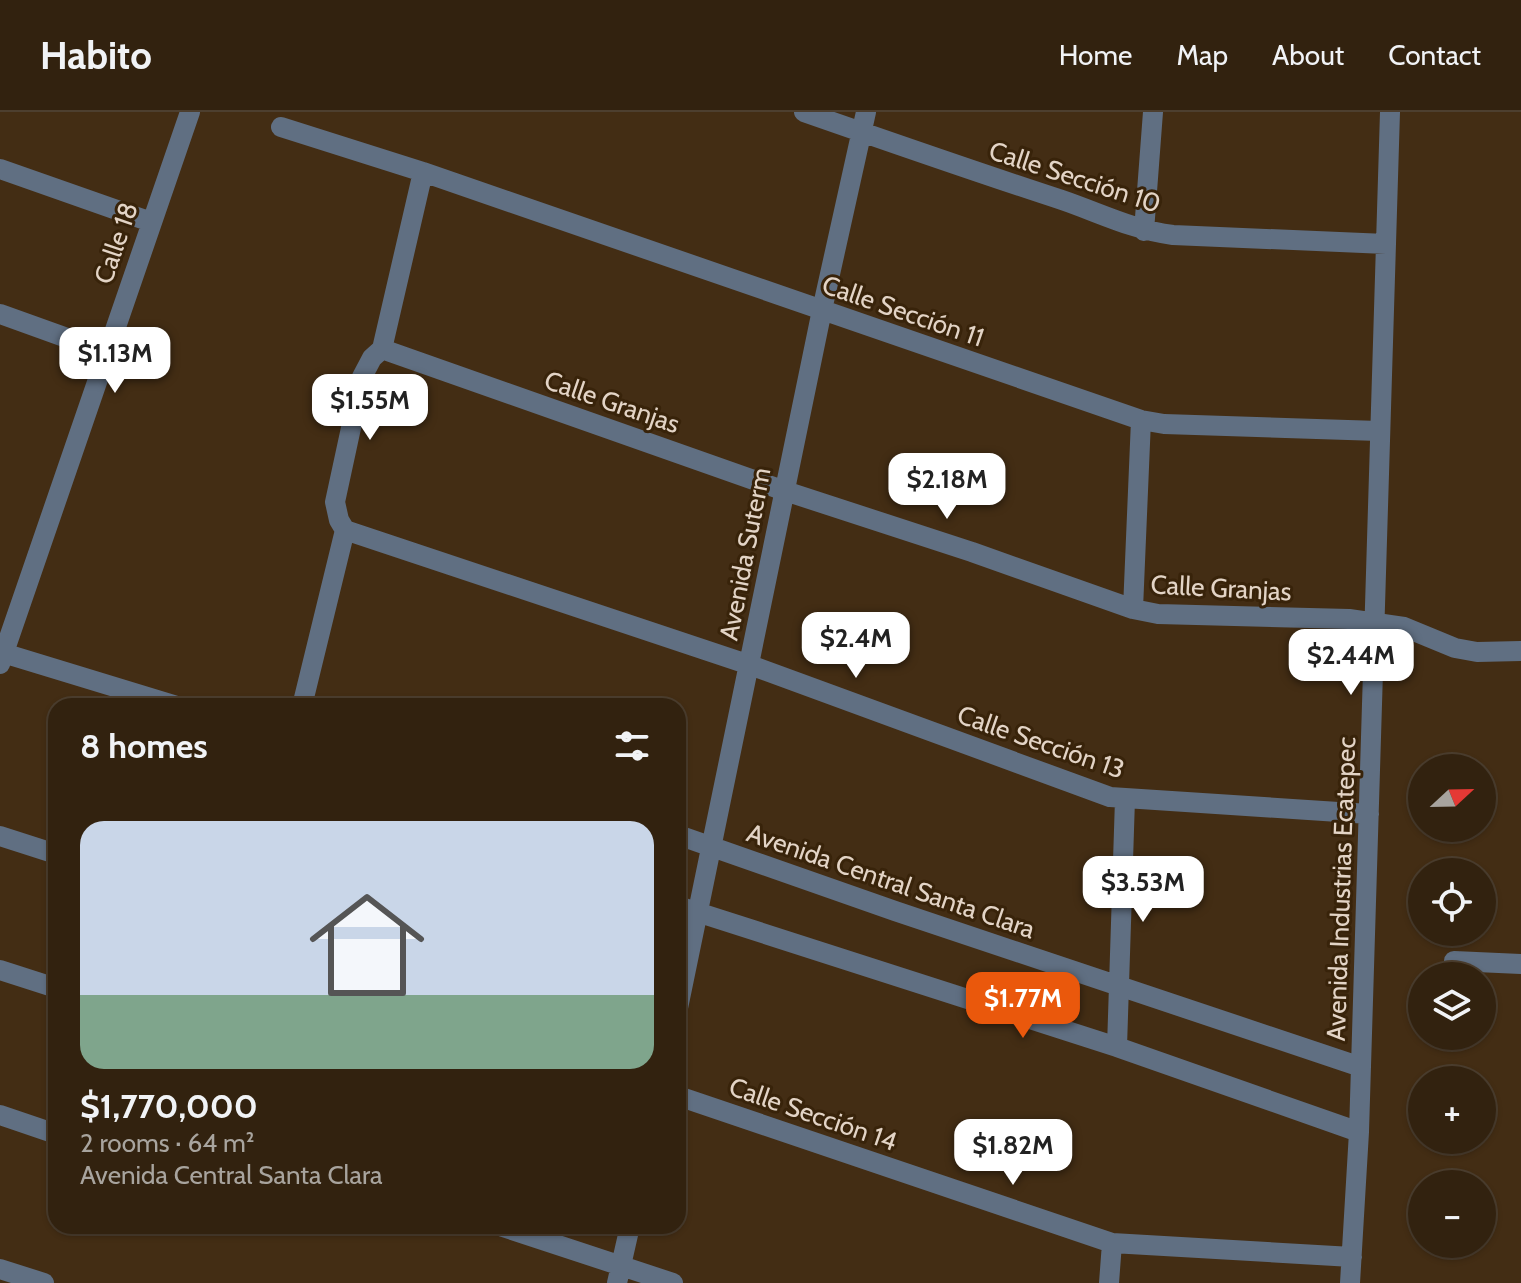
<!DOCTYPE html>
<meta charset="utf-8">
<style>
body{margin:0;font-family:Cabin,sans-serif;background:#3a2a18;color:#f1f3f6;height:100vh;display:flex;flex-direction:column;font-size:30px;white-space:nowrap}
*{box-sizing:border-box;margin:0}
p{font-size:26px;color:#a8a49e}
.icon{flex:none;width:44px;height:44px;fill:none;stroke:currentColor;stroke-width:2;stroke-linecap:round;stroke-linejoin:round}
.map{position:relative;flex:1;overflow:hidden}
.panel{position:absolute;left:48px;top:586px;width:638px;height:536px;display:flex;flex-direction:column;background:#32220f;border-radius:24px;box-shadow:0 2px 6px #0004,0 0 0 2px #4d3f2f}
.panel>*{flex:none}
.needle{width:52px;rotate:68deg}
.controls{position:absolute;left:1408px;top:642px;display:grid;gap:16px}
.controls a{display:grid;place-items:center;width:88px;height:88px;border-radius:50%;background:#32220f;box-shadow:0 2px 6px #0004,0 0 0 2px #4d3f2f;font-size:40px}
.price{position:absolute;translate:-50% -68px;padding:0 18px;border-radius:16px;background:#fff;color:#222;font-size:26px;line-height:52px;filter:drop-shadow(0 2px 4px #0008)}
.price::after{content:'';position:absolute;left:50%;top:48px;width:24px;height:18px;margin-left:-12px;background:inherit;clip-path:polygon(0 0,100% 0,50% 100%)}
.price.active{background:#ea580c;color:#fff}
ul{padding:0;list-style:none}
li{display:grid;align-content:center;gap:16px;height:424px;padding:0 32px}
li+li{border-top:2px solid #4d3f2f}
li span{display:grid;place-items:center;height:248px;border-radius:24px;color:#555}
li>.icon{margin-inline-start:auto}
span .icon{width:144px;height:144px;fill:#fffc;stroke-width:1}
li b{font-size:34px}
h2{display:flex;justify-content:space-between;align-items:center;height:96px;padding:0 32px;font-size:34px}
header{display:flex;align-items:center;gap:48px;box-sizing:border-box;height:112px;padding:0 40px;background:#32220f;border-bottom:2px solid #4d3f2f}
header strong{font-size:38px}
nav{display:flex;gap:44px;margin-inline-start:auto;font-size:28px}
.map>svg:first-child{display:block}
</style>
<header>
<strong>Habito</strong>
<nav><a>Home</a><a>Map</a><a>About</a><a>Contact</a></nav>
</header>
<div class="map">
<svg width="1521" height="1171" viewBox="0 0 1521 1171">
<rect width="100%" height="100%" fill="#432d14"/>
<g fill="none" stroke-linecap="round" stroke-linejoin="round">
<path stroke="#606f82" stroke-width="20" d="M 804,0 C 890,30 976,60 1062,88 C 1100,101 1133,118 1173,123 L 1386,132
M 281,15 L 423,60 L 1141,308 L 1164,312 L 1379,319
M 0,57 L 151,110
M 1144,119 L 1153,0
M 0,202 L 106,240
M 382,237 L 785,379 L 972,440 L 1133,497 L 1158,502 L 1349,507 L 1404,515 L 1455,536 L 1477,540 L 1521,539
M 345,418 L 750,553 L 1110,685 L 1369,702
M 1133,497 L 1141,308
M 0,540 L 177,594
M 0,552 L 190,0
M 302,594 L 345,418 L 339,408 L 335,390 L 362,265 L 372,246 L 382,237 L 423,60
M 678,723 L 895,799 L 1361,955
M 0,724 L 56,742
M 678,794 L 1117,935 L 1359,1020
M 1454,849 L 1521,852
M 0,858 L 56,876
M 678,896 L 822,198 L 866,0
M 1117,935 L 1125,687
M 678,984 L 1112,1131 L 1352,1145
M 0,1003 L 56,1022
M 500,1114 L 673,1171
M 0,1157 L 44,1171
M 617,1171 L 630,1114
M 1109,1171 L 1112,1131
M 1350,1171 L 1359,1020 L 1390,0"/>
</g>
<g text-anchor="middle" dominant-baseline="central" stroke-width="6" stroke-linejoin="round" paint-order="stroke">
<g font-size="26" fill="#e3d4c6" stroke="#38230a">
<text transform="translate(1075 65) rotate(18)">Calle Sección 10</text>
<text transform="translate(116 131) rotate(-71)">Calle 18</text>
<text transform="translate(903 199) rotate(19)">Calle Sección 11</text>
<text transform="translate(612 290) rotate(19)">Calle Granjas</text>
<text transform="translate(745 442) rotate(-79)">Avenida Suterm</text>
<text transform="translate(1221 476) rotate(3)">Calle Granjas</text>
<text transform="translate(1041 630) rotate(19)">Calle Sección 13</text>
<text transform="translate(891 769) rotate(19)">Avenida Central Santa Clara</text>
<text transform="translate(1341 777) rotate(-88)">Avenida Industrias Ecatepec</text>
<text transform="translate(813 1002) rotate(19)">Calle Sección 14</text>
</g>
</g>
</svg>
<div class="controls">
<a><svg class="needle" viewBox="-14 -14 28 28"><path d="M0-13l5 13h-10z" fill="#e53935"/><path d="M0 13l5-13h-10z" fill="#a8a49e"/></svg></a>
<a><svg class="icon" aria-label="locate" viewBox="0 0 24 24"><circle cx="12" cy="12" r="6"/><path d="M12 2v4M12 18v4M2 12h4M18 12h4"/></svg></a>
<a><svg class="icon" aria-label="layers" viewBox="0 0 24 24"><path d="M12 4l9 5-9 5-9-5zM3 14l9 5 9-5"/></svg></a>
<a>+</a>
<a>−</a>
</div>
<b class="price" style="left:115px;top:283px">$1.13M</b>
<b class="price" style="left:370px;top:330px">$1.55M</b>
<b class="price" style="left:947px;top:409px">$2.18M</b>
<b class="price" style="left:856px;top:568px">$2.4M</b>
<b class="price" style="left:1351px;top:585px">$2.44M</b>
<b class="price" style="left:1143px;top:812px">$3.53M</b>
<b class="price active" style="left:1023px;top:928px">$1.77M</b>
<b class="price" style="left:1013px;top:1075px">$1.82M</b>
<section class="panel">
<h2>8 homes<svg class="icon" aria-label="filters" viewBox="0 0 24 24"><path d="M4 7h16M4 17h16"/><circle cx="9" cy="7" r="2"/><circle cx="15" cy="17" r="2"/></svg></h2>
<ul>
<li><span style="background:linear-gradient(#c9d6e8 70%,#7fa58c 0)"><svg class="icon" aria-label="home" viewBox="0 0 24 24"><path d="M3 11l9-7 9 7M6 9v11h12V9"/></svg></span><div><b>$1,770,000</b><p>2 rooms · 64 m²</p><p>Avenida Central Santa Clara</p></div></li>
</ul>
</section>
</div>
